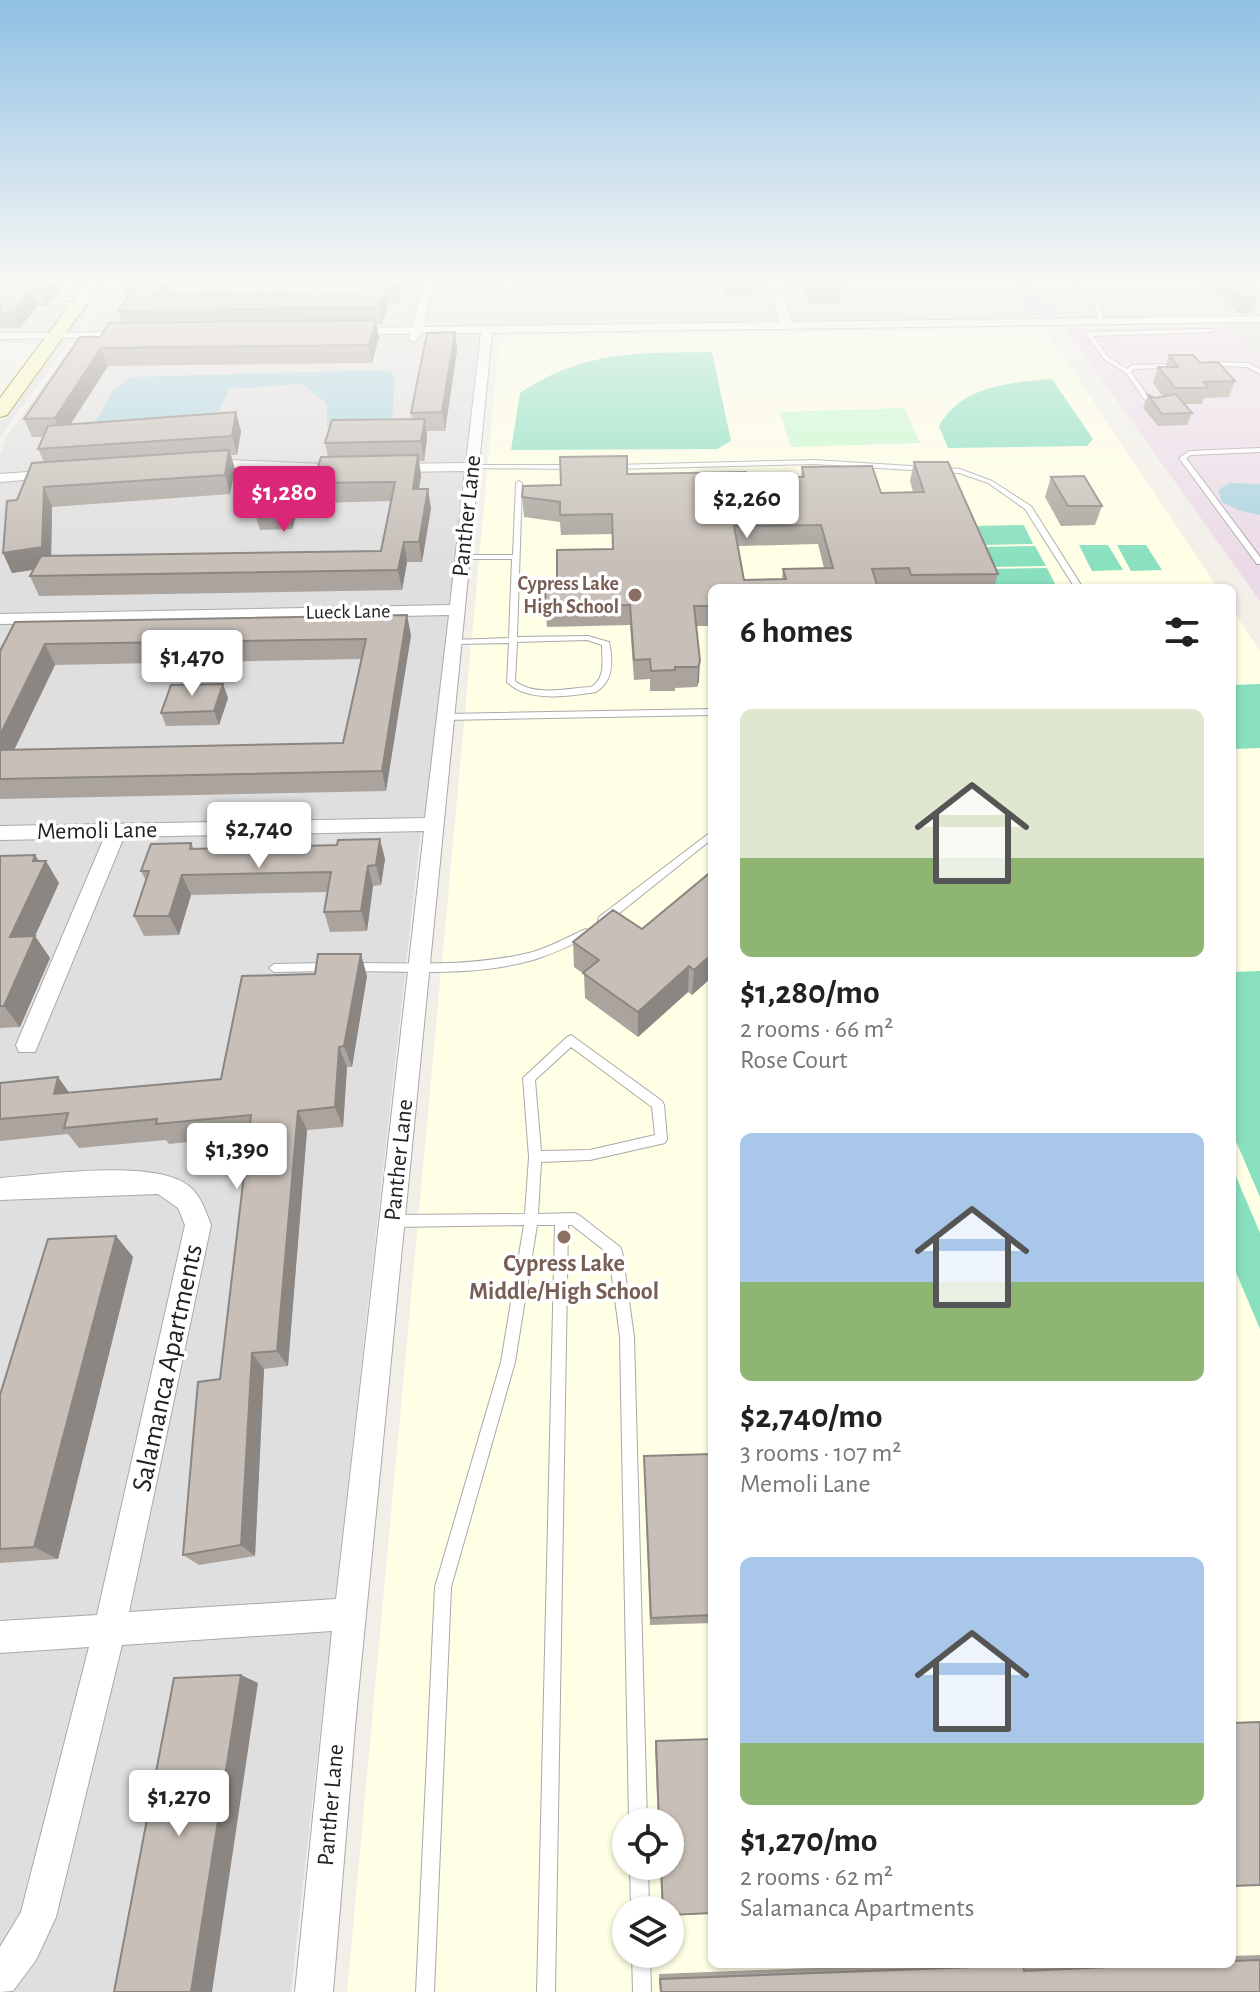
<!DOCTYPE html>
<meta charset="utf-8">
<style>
body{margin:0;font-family:"Alegreya Sans",sans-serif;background:#f6f6f6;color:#222;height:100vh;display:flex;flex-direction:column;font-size:30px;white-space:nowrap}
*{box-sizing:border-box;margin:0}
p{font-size:26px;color:#767676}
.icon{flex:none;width:44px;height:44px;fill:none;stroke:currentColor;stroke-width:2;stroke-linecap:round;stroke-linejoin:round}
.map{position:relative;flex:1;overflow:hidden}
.side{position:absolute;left:708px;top:584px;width:528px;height:1384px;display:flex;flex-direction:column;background:#fff;border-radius:12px;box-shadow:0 2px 6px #0004}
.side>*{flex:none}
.buttons{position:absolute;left:612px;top:1808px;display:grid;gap:16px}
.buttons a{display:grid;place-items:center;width:72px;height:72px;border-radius:50%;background:#fff;box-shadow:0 2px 6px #0004;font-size:40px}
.price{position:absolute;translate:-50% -68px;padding:0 18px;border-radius:8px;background:#fff;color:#222;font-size:26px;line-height:52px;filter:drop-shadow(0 2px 4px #0008)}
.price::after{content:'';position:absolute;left:50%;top:48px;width:24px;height:18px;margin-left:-12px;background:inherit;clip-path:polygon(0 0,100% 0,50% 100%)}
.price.active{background:#db2777;color:#fff}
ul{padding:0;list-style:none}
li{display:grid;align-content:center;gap:16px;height:424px;padding:0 32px}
li span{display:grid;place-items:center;height:248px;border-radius:12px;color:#555}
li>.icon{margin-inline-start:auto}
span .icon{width:144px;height:144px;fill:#fffc;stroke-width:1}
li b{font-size:34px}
h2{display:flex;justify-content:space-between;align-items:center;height:96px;padding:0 32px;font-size:34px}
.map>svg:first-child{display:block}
</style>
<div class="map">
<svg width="1260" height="1992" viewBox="0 0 1260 1992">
<rect width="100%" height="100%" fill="#f2efe9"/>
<path fill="#e0dfdf" d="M 0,283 L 89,283 L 43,344 L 32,344 L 0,342 Z
M 100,283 L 112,283 L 0,437 L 0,421 Z
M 117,283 L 1260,283 L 1260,364 L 1219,320 L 487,329 L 434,824 L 0,833 L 0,456 L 5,439 Z
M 421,831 L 291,1992 L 0,1992 L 0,840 Z"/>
<path fill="#ebdbe8" d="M 1224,326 L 1260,364 L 1260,601 L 1066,329 Z"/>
<path fill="#ffffe5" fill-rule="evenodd" d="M 1045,329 L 1218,588 L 712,588 L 712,1964 L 1232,1964 L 1232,609 L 1260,651 L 1260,1992 L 347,1992 L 499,343 L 510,336 ZM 626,1822 L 670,1822 L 670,1866 L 626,1866 ZM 626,1910 L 670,1910 L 670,1954 L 626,1954 Z"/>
<path fill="#cdebb0" d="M 836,283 L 1192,283 L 1198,290 L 842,297 Z"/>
<path fill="#c8facc" d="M 904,408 L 920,443 L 791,447 L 780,412 Z"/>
<path fill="#88e0be" d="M 712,352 L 731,441 L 717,449 L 511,450 L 520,393 C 583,350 639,353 712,352 Z
M 1052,379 L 1093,439 L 1087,446 L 948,448 L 939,426 C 962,385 1008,383 1052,379 Z
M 1024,525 L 1033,544 L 982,545 L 973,526 Z
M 1079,545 L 1108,545 L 1123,570 L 1092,571 Z
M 1117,545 L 1146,545 L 1162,570 L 1131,571 Z
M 1035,546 L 1046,566 L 988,567 L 979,547 Z
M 1047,568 L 1057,588 L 997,588 L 989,569 Z
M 1260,684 L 1260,748 L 1232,749 L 1232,685 Z
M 1260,971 L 1260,1197 L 1232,1132 L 1232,972 Z
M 1232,1167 L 1260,1233 L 1260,1329 L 1232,1263 Z"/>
<path fill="#aad3df" d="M 200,283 L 324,283 L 318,300 L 193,295 Z
M 522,283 L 688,283 L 684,290 L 671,294 L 524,295 L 521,293 Z
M 1012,283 L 1029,283 L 1055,316 L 1039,317 L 1017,296 Z
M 383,370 L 392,372 L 395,378 L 392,418 L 366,427 L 327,427 L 327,404 L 302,384 L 229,389 L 220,409 L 209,419 L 93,426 L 113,391 L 131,377 Z
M 1230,483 L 1260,484 L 1260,515 L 1241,511 L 1222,502 L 1218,490 Z"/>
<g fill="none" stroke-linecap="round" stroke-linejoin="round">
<g stroke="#a9a9a9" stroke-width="2">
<path id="lane" d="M 67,283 L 73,283 L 58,302 L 79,302 L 82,304 L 79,306 L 52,305 Z
M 1073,283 L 1079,283 L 1099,300 L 1104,322 L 1099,321 L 1093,301 Z
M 1211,329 L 1213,330 L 1213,332 L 1093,336 L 1108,357 L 1127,369 L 1132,365 L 1180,364 L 1181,365 L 1178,367 L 1134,369 L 1131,372 L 1155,406 L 1152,408 L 1150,407 L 1126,373 L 1104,359 L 1086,334 L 1089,332 Z
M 1207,362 L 1248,363 L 1260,369 L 1260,374 L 1247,367 L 1205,365 L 1204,364 Z
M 1260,448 L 1260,452 L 1191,455 L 1186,458 L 1260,557 L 1260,564 L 1257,564 L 1179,458 L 1189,451 Z
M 814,460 L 960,469 L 992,481 L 1031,506 L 1083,588 L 1075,588 L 1025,509 L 988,483 L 959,473 L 814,464 L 613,469 L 610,467 L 613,465 Z
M 472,465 L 575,465 L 578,467 L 575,469 L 470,468 L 470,466 Z
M 519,481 L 522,483 L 517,637 L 588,636 L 609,642 C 613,660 614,681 596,692 C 569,696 528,703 507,682 L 509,643 L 453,644 L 449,642 L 453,640 L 509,638 L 512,559 L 462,559 L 458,557 L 462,555 L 513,555 L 516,483 ZM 587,640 L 602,645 C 602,661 606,678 591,687 C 568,688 535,697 515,681 L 517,642 Z
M 712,709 L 712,715 L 445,720 L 441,717 L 445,714 Z
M 712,831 L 712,839 L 607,923 L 599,923 L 598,920 L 599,917 Z
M 586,929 L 591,933 L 590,936 C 571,945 553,954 533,960 C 474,977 410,971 349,971 L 344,967 L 349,963 C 409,963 470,967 529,953 C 549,948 567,937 586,929 Z
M 328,963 L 333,967 L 328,971 L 274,972 L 269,968 L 274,964 Z
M 571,1035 L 662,1101 L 664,1105 L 667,1139 L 665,1143 L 590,1160 L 541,1162 L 538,1214 L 574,1213 L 579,1215 L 620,1247 L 622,1251 L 634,1337 L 647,1822 L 629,1822 L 620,1337 L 609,1254 L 572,1225 L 568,1225 L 555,1992 L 537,1992 L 555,1225 L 537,1225 L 515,1362 L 451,1587 L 434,1992 L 416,1992 L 435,1587 L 501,1362 L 524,1225 L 393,1227 L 388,1225 L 387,1221 L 388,1217 L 393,1215 L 525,1214 L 529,1157 L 523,1078 L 567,1037 ZM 571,1047 L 652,1107 L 655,1135 L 590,1150 L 541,1151 L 535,1080 Z
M 630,1866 L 648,1866 L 649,1910 L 631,1910 Z
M 632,1954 L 650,1954 L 651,1992 L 633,1992 Z"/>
</g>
<g stroke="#a9a9a9" stroke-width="2">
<path id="street" d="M 423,283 L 433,283 L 424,327 L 780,322 L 769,283 L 779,283 L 792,322 L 1260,316 L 1260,322 L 492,333 L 356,1716 L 333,1992 L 295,1992 L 332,1631 L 122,1645 L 56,1917 L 36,1960 L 13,1991 L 0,1992 L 0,1947 L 21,1912 L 89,1647 L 0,1653 L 0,1621 L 97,1615 L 185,1225 L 178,1208 L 158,1194 L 0,1200 L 0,1178 C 45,1175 157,1158 190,1187 C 201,1196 206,1212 211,1225 L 129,1612 L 336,1599 L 424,831 L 124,837 L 38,1045 L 35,1052 L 19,1052 L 16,1045 L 104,838 L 0,840 L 0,826 L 425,818 L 449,615 L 0,624 L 0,614 L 450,605 L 465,471 L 392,472 L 385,468 L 392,464 L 466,463 L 481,333 L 422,333 L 415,342 L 409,339 L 410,334 L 349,334 L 343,331 L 349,328 L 412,327 Z
M 135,332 L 135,336 L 131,337 L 0,339 L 0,333 Z
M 205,459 L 345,465 L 352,469 L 345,473 L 327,473 L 200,466 L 200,460 Z
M 55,470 L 60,471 L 60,477 L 0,482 L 0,474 Z"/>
</g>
<g stroke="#707d05" stroke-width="2">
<path id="secondary" d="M 86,283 L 102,283 L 7,415 L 0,417 L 0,398 Z"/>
</g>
<use href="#lane" fill="#fff" fill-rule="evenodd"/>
<use href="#street" fill="#fff" fill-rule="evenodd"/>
<use href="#secondary" fill="#f7fabf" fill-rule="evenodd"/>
</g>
<path fill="#aba49e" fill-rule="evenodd" d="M 0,283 L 63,283 L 46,306 L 37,306 L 20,328 L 0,328 Z
M 127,283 L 175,283 L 168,294 L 364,292 L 402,283 L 398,304 L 388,304 L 382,324 L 377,324 L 379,337 L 372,363 L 108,366 L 71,424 L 241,431 L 237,455 L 231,455 L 235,469 L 230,494 L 52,507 L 51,556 L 381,551 L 391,501 L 318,503 L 313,483 L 328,457 L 325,443 L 412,419 L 411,413 L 455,332 L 457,350 L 445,431 L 427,431 L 427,438 L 424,461 L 419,461 L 421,475 L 419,489 L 431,508 L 422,562 L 407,562 L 402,590 L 39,596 L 30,576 L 33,570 L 12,573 L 3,553 L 17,500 L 44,462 L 38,449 L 43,437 L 32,437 L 24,419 L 100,337 L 122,323 L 118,311 L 126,299 L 123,292 Z
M 723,283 L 753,283 L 752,297 L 726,297 Z
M 802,283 L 843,283 L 841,303 L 808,303 Z
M 1208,283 L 1248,283 L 1257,298 L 1251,313 L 1237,313 Z
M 1169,355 L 1200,363 L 1235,381 L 1229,397 L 1204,398 L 1202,404 L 1185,404 L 1192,413 L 1187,425 L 1158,426 L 1143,408 L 1148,395 L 1155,398 L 1163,397 L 1153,383 L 1158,367 L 1165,367 Z
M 914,462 L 998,574 L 994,588 L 712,588 L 712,626 L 696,626 L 699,681 L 697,687 L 675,688 L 675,691 L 650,691 L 650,679 L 634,680 L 630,625 L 547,627 L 545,607 L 557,582 L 613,549 L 612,534 L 561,535 L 560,522 L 524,517 L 522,497 L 561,485 L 627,474 L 747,476 L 767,477 L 801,477 L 802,467 L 881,493 L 913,492 L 910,481 ZM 818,544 L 824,568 L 783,569 L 782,579 L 744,580 L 738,546 Z
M 1051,477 L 1102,506 L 1095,525 L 1061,526 L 1045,497 Z
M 294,497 L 298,510 L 292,529 L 260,530 L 256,517 Z
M 15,622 L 411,635 L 386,791 L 0,799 L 0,651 ZM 361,659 L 343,743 L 14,750 L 55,665 Z
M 223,684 L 228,698 L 219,725 L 166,726 L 161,713 Z
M 191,843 L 194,849 L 385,859 L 381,885 L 373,886 L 367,931 L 330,932 L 324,912 L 328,892 L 191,895 L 179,935 L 144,936 L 134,916 L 146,881 L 141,871 Z
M 0,856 L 39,861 L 59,883 L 35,936 L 50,958 L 20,1027 L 0,1028 Z
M 712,871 L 712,977 L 692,995 L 688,992 L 638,1037 L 585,998 L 584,974 L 574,967 L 573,942 L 642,929 Z
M 367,976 L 352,1067 L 347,1067 L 343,1127 L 307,1130 L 288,1366 L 264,1369 L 255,1556 L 199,1565 L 183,1555 L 220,1379 L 249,1136 L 169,1144 L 166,1140 L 79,1148 L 68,1134 L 0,1141 L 0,1083 L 58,1077 L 69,1093 L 221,1079 Z
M 116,1236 L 133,1257 L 58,1559 L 0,1563 L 0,1395 Z
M 712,1454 L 712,1623 L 650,1625 L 644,1456 Z
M 712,1739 L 712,1913 L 670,1915 L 670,1910 L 662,1910 L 660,1866 L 670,1866 L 670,1822 L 658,1822 L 655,1745 L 656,1741 Z
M 1260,1955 L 1260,1992 L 660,1992 L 659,1974 L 912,1964 L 1023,1964 L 1023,1966 L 1056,1964 L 1232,1964 L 1232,1956 Z"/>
<path fill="#8b8681" d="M 46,283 L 63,283 L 46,306 L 40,290 Z
M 159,283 L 175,283 L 157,312 L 151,295 Z
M 397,283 L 402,283 L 398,304 L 396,287 Z
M 385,287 L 388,304 L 382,324 L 380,307 Z
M 31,290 L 37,306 L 20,328 L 14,313 Z
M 376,320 L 379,337 L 372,363 L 369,345 Z
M 455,332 L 457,350 L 445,431 L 442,412 Z
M 101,348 L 108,366 L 62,437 L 55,418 Z
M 236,412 L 241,431 L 237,455 L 232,436 Z
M 425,419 L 427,438 L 424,461 L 421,441 Z
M 229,450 L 235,469 L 230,494 L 225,475 Z
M 418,455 L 421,475 L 416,508 L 413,489 Z
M 44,487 L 52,507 L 51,567 L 12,573 L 3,553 Z
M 428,489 L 431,508 L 422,562 L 419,542 Z
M 294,497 L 298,510 L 292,529 L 289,516 Z
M 404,542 L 407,562 L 402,590 L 398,570 Z
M 407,615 L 411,635 L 386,791 L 382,771 Z
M 45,644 L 55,665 L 4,771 L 0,764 L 0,735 Z
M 700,661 L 699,681 L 697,687 L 698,667 Z
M 223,684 L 228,698 L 219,725 L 214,711 Z
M 380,839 L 385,859 L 381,885 L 376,865 Z
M 35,855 L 43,867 L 46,861 L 59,883 L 35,936 L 50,958 L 20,1027 L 4,1006 L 10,937 Z
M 368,866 L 373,886 L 367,931 L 361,911 Z
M 182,875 L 191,895 L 179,935 L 169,916 Z
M 361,954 L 367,976 L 352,1067 L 344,1046 Z
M 712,954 L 712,977 L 692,995 L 694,970 Z
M 689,966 L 688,992 L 638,1037 L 638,1012 Z
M 339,1047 L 347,1067 L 343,1127 L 335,1107 Z
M 58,1077 L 73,1098 L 54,1094 Z
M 298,1111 L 307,1130 L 288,1366 L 277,1351 Z
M 116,1236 L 133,1257 L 58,1559 L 34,1547 Z
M 252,1353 L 264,1369 L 255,1556 L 241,1545 Z
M 241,1675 L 258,1683 L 212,1992 L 191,1992 Z"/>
<path fill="#c7bfb8" stroke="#8b8681" stroke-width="2" fill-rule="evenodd" d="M 0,283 L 46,283 L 40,290 L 31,290 L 14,313 L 0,313 Z
M 127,283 L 159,283 L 151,295 L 364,292 L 366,283 L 397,283 L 396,287 L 385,287 L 380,307 L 118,311 L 131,292 L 123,292 Z
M 1228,283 L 1248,283 L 1257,298 L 1243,298 Z
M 376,320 L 369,345 L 101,348 L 55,418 L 24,419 L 80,337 L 100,337 L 109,323 Z
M 455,332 L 442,412 L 411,413 L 427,333 Z
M 1169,355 L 1193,355 L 1200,363 L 1218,362 L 1235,381 L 1204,382 L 1208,388 L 1175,388 L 1158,367 L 1178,367 Z
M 1176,394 L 1192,413 L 1162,414 L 1148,395 L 1155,398 Z
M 236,412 L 232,436 L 38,449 L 48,426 Z
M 425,419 L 421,441 L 325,443 L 332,420 Z
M 229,450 L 225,475 L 44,487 L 42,547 L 3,553 L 7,501 L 17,500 L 32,463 Z
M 418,455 L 413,489 L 428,489 L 419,542 L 404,542 L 398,570 L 30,576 L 41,556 L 381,551 L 395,482 L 313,483 L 321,457 Z
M 627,456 L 627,474 L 746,472 L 747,476 L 767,477 L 804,477 L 802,467 L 872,466 L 881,493 L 924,492 L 914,462 L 948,462 L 998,574 L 911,575 L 909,568 L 872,569 L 878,588 L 712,588 L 712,606 L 694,606 L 700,661 L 698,667 L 675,667 L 675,670 L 651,671 L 650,659 L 634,660 L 630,605 L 545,607 L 546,582 L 557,582 L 557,550 L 613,549 L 612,514 L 560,515 L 560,502 L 522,497 L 523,486 L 561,485 L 560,457 ZM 821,525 L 833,568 L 783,569 L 786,579 L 744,580 L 734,526 Z
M 1084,476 L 1102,506 L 1068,506 L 1051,477 Z
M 263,497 L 294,497 L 289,516 L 256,517 Z
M 407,615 L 382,771 L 0,779 L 0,750 L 343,743 L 366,639 L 45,644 L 0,735 L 0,651 L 15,622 Z
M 223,684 L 214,711 L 161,713 L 171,685 Z
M 380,839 L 376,865 L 368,866 L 361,911 L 324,912 L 331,872 L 182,875 L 169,916 L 134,916 L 149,871 L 141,871 L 151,844 L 191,843 L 190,849 L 270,847 L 337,845 L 338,840 Z
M 35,855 L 33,861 L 46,861 L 10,937 L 35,936 L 4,1006 L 0,1006 L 0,856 Z
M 712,871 L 712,954 L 694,970 L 689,966 L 638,1012 L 583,973 L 599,960 L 573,942 L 613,910 L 642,929 Z
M 318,954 L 361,954 L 344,1046 L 339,1047 L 335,1107 L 298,1111 L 277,1351 L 252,1353 L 241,1545 L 183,1555 L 198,1382 L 220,1379 L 251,1115 L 156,1124 L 157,1119 L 64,1128 L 68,1113 L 0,1119 L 0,1083 L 58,1077 L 54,1094 L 221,1079 L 242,976 L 315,974 Z
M 116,1236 L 34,1547 L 0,1549 L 0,1395 L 48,1239 Z
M 712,1454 L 712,1615 L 651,1618 L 644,1456 Z
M 241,1675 L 191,1992 L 114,1992 L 174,1678 Z
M 1260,1722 L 1260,1885 L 1232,1886 L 1232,1723 Z
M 712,1739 L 712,1913 L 670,1915 L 670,1910 L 663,1910 L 661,1866 L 670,1866 L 670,1822 L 659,1822 L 656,1741 Z
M 1260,1960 L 1260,1992 L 661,1992 L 660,1979 L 975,1967 L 974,1964 L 1023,1964 L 1024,1971 L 1175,1964 L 1232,1964 L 1232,1961 Z"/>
<linearGradient id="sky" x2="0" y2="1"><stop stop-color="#8fc0e4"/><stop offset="0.5" stop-color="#f9f8f5"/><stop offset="1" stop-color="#f9f8f5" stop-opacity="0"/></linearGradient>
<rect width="1260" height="562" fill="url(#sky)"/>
<g fill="#8d6e63" stroke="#fff" stroke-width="3">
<circle cx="635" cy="595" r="8"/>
<circle cx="564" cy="1237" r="8"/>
</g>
<g text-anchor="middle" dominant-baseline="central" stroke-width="7" stroke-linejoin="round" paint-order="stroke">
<g font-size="20" font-weight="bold" fill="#785e54" stroke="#fff" text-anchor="end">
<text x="619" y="584">Cypress Lake<tspan x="619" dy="23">High School</tspan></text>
</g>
<g font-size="20" fill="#222" stroke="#fff">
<text transform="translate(348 612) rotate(-1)">Lueck Lane</text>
</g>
<g font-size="24" fill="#222" stroke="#fff">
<text transform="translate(467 516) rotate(-84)">Panther Lane</text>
<text transform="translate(97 831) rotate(-1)">Memoli Lane</text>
<text transform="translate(399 1160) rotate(-84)">Panther Lane</text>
<text transform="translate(331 1805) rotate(-85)">Panther Lane</text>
</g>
<g font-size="24" font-weight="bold" fill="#785e54" stroke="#fff">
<text x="564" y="1264">Cypress Lake<tspan x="564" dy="28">Middle/High School</tspan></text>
</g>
<g font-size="28" fill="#222" stroke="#fff">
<text transform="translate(168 1368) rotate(-78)">Salamanca Apartments</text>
</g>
</g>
</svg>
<div class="buttons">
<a><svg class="icon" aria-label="locate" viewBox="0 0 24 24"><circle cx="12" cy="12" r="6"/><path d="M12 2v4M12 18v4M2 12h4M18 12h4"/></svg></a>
<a><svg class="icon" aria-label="layers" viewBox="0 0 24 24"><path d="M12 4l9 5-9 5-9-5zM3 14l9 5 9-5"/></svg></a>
</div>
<b class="price active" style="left:284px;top:534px">$1,280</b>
<b class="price" style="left:747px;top:540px">$2,260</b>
<b class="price" style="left:192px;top:698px">$1,470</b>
<b class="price" style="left:259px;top:870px">$2,740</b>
<b class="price" style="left:237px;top:1191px">$1,390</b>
<b class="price" style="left:179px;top:1838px">$1,270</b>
<section class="side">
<h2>6 homes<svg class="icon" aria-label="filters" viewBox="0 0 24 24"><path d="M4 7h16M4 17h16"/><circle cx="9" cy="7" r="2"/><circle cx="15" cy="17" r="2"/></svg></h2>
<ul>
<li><span style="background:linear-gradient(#dfe7d0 60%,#8fb573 0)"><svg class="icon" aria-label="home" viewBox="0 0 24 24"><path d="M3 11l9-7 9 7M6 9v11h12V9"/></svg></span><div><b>$1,280/mo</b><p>2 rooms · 66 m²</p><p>Rose Court</p></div></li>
<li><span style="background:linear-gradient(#a9c7e8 60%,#8fb573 0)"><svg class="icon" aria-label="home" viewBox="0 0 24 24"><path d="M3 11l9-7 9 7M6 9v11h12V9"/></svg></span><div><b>$2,740/mo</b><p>3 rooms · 107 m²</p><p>Memoli Lane</p></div></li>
<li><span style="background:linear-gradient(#a9c7e8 75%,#8fb573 0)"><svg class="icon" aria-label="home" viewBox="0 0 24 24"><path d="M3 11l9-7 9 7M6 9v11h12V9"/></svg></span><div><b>$1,270/mo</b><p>2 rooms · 62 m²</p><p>Salamanca Apartments</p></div></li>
</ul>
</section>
</div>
